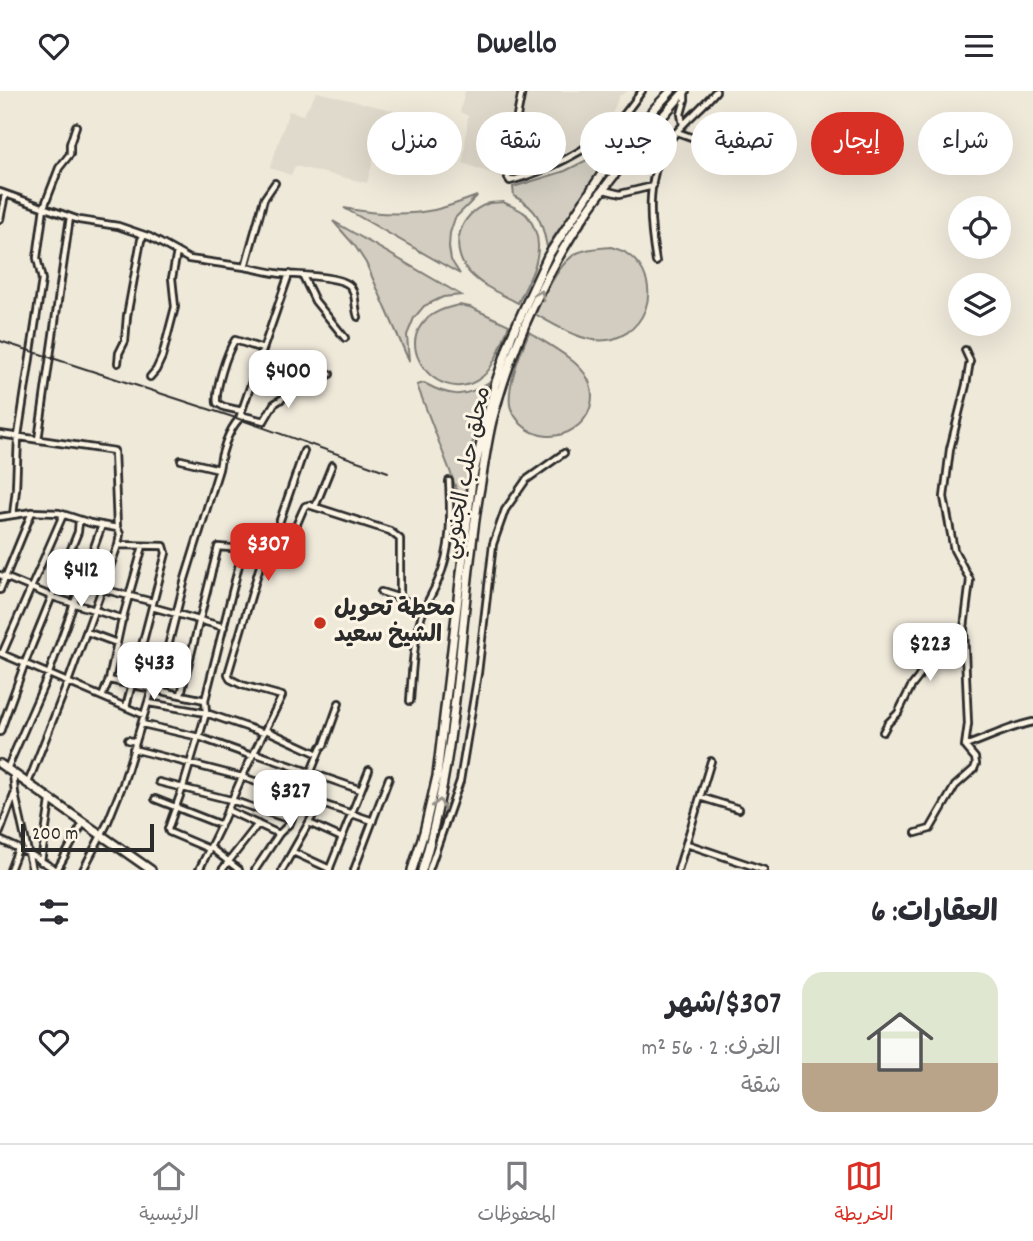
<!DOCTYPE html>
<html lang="ar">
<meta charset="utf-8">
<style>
body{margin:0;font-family:Dekko,"Playpen Sans Arabic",sans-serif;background:#f2f2f3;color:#2b2b33;direction:rtl;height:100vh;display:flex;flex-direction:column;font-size:26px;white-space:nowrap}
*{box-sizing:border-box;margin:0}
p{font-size:23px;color:#7c7c81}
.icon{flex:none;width:38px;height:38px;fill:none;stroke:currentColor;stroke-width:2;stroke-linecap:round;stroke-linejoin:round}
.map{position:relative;height:779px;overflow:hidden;direction:ltr}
.details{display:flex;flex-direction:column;background:#fff;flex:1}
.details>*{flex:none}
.hud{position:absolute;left:21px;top:21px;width:992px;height:63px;direction:rtl;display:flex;gap:14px}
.controls{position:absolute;left:948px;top:105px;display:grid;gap:14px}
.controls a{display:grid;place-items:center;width:63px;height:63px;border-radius:50%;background:#fff;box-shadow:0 7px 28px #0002;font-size:35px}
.scale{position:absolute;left:21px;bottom:18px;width:133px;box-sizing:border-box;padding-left:7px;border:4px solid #2b2b2b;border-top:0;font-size:19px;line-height:24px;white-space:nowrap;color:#2b2b2b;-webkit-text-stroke:5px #fcf5e5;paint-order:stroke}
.price{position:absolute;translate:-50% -60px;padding:0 16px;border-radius:14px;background:#fff;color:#222;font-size:23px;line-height:46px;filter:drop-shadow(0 2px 4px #0008)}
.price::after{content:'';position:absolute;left:50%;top:42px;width:21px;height:16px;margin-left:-10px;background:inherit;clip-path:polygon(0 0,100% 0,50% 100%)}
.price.selected{background:#d93025;color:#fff}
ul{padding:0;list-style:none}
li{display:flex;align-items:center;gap:21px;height:175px;padding:0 35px}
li+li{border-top:2px solid #e1e1e2}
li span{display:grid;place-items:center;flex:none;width:196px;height:140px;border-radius:21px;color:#555}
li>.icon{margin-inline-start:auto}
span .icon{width:84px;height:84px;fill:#fffc;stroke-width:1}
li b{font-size:30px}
h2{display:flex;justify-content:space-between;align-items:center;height:84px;padding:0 35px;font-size:30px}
.tag{padding:0 24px;border-radius:32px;background:#fff;box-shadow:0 7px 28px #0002;font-size:24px;line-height:63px}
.tag.selected{background:#d93025;color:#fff}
header{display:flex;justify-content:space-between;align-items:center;height:91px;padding:0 35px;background:#fff;font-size:32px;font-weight:700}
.tabs{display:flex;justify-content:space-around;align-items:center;height:98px;border-top:2px solid #e1e1e2;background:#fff;font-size:19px;color:#7c7c81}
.tabs a{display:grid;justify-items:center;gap:4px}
.tabs .selected{color:#d93025}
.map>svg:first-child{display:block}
</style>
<header><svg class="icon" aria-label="menu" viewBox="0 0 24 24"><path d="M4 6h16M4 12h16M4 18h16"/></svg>Dwello<svg class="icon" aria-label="heart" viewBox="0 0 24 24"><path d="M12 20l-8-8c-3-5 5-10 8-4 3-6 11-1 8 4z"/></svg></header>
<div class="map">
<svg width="1033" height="779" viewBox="0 0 1033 779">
<rect width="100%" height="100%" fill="#efe9da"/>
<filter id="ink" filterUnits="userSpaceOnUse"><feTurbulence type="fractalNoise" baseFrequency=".0143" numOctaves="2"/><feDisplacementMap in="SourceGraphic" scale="14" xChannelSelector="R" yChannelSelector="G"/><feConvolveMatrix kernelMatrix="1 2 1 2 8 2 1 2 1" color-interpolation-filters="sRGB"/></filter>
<g filter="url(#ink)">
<path fill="#e0dacc" d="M 465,0 L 628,0 L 619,5 L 606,37 L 577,55 L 511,90 L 463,72 L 468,25 L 460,21 Z
M 317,1 L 395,20 L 389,44 L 380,42 L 367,92 L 295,75 L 291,84 L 270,77 L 289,20 L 303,24 Z"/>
<path fill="#d2cdc0" stroke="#7e7c76" stroke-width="2" d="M 622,46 L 547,156 C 542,130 538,118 514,105 L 513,96 L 565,80 L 597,64 Z
M 477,105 L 455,127 L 450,142 L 449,156 L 451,169 L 460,183 L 344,117 C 374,123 404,125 434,119 C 448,116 463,110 477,105 Z
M 503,111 C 509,114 517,117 523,121 C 529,124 532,132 535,139 C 545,164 529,189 518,212 C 501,203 481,195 468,180 C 449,157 459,123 487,113 C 491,111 498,112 503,111 Z
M 333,130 L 461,204 L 443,206 L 424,215 L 414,227 L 407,244 L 409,270 L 366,172 L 355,155 Z
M 611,156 C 616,158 622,159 626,162 C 669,190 645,255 594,249 C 576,247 551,232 535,223 C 545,204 558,172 577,162 C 588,157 600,157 611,156 Z
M 459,214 L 470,216 L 509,234 C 503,249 495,276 482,286 C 435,324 371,231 459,214 Z
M 529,241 C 547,253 579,269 588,288 C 607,330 553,364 521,333 C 517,328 511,321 510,314 C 507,293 521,261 529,241 Z
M 489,291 L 472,354 L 463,418 L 450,380 L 417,294 L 424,292 C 450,306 464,308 489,291 Z"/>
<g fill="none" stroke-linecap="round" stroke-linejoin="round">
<g stroke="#2b2b2b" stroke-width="10">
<path id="minor" d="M 522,0 L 514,41 L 508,87 L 510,90 C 547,80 587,60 615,34 C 625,24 633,12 642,0
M 683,34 L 681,23 L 685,9 L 685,1
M 677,41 L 708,52 L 755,65 L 760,75 L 779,73
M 604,99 L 620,103 L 653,95
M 0,101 L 79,129 L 118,135 L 150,146 L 189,168 L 245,176 L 264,108 L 275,92
M 0,128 L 5,104
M 656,171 C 649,130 644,78 674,44 C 687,28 703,16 716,0
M 245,176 C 257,178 270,182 283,183 C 297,184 339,185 349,194 C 357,201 354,216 358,226
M 303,185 L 315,210 L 345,247
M 118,272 L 119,262 L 125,250 L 127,225 L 141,149 L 144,144
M 150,286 L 156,279 L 162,266 L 175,216 L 172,187 L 177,161
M 242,320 L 224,316 L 217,312 C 215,298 227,261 235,249 L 263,258
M 240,328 L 244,325 L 264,330 L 274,313 L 295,299 L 330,283
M 0,343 L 114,360 L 117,436
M 38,349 L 70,126
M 181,369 L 219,378
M 315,416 L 332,374
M 13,424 L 16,398 L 18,345 L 42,189 L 37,167 L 44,116 L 59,77 L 70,63 L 70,53 L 76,35
M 0,426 L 32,421 L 59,422 L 90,432 L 117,437 L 120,443 L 118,454 L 68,591 L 28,692
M 269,450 L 282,452 C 298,438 296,432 305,415 L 309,414 L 390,440 L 400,448 L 400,507
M 118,454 L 164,455 L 166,462 L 126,616
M 0,484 L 53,506 L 123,528
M 102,498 L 153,511
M 0,499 L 32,421
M 381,501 L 400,507 L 423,519
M 152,516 L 224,536
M 87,541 L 117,552
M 0,562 L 144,624
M 2,563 L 63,424
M 109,589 L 205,609
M 157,599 L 185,488 L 219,378 C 221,362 228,340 239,328 L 289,183
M 181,603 L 218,456 L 243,458 L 205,609 L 206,622 L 199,646
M 102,606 L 109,589 L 121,533 L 143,455
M 410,610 C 412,583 413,556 420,530 C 424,515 432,504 438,490 C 452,458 451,424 449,390
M 149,612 L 206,622 L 264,642
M 142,633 L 199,646 L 252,665
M 266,639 L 318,663
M 0,641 L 26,569 L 78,441 L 79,429
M 883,641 L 888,632 L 898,622 L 911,596 L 918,587 L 926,572 L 933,566 L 953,553 L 962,539
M 198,646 L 183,696 L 168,738 L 169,741 L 209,758
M 128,649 L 136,651
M 965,655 C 988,647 1009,636 1033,631
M 133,658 L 242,686 L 373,730
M 254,662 L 361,699
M 7,678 L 49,582 L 102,434
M 13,682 L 15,703 L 32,779
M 159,691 L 231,709 L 291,729
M 700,706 L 739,718
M 155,708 L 221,734
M 227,719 L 279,743
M 309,732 L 342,747
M 0,741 L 14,704
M 916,742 L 930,738 L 955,695 L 974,678 L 976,673 L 975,667 L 965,655 L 968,633 L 964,537 L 970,489 L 954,459 L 944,406 L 950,358 L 966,294 L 970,270 L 965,259
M 0,749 L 28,762 L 56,779
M 687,753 L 764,779
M 210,756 L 239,779
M 293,761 L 330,778
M 41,771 L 50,710
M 10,779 L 18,758
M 57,779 L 83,732
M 83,779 L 107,733 L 123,693 L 152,598
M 199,779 L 221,734 L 242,686 L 282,605 L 242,594 L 230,588 L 228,583 L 265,458 L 278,435 L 304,360
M 222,779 L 258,733
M 255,779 L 279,743 L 290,732 L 321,656 L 324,654 L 339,612
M 282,779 L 320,712
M 329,779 L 369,679
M 354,779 L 389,687
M 429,779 L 460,690 L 478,582 L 493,453 L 505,419 L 526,389 L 564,362
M 678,779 L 711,670"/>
</g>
<g stroke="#2b2b2b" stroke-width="12">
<path id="primary" d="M 0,673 L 151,779"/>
</g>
<g stroke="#2b2b2b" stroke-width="12">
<path id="trunk" d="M 412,779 L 424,741 L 437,685 L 472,389 L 495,294 L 512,244 L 548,165 L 609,72 L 655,17 L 671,0
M 422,779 C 459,659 459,531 478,408 C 483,382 486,355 492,330 C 512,254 546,179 591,115 C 620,75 652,37 685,0"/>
</g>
<use href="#minor" stroke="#fcf5e5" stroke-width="4.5"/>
<use href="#primary" stroke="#fcf5e5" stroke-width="7"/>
<use href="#trunk" stroke="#fcf5e5" stroke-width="7"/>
<path stroke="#2b2b2b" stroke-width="2" d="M 0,250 L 239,328 L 388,381"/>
</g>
<defs><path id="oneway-chevron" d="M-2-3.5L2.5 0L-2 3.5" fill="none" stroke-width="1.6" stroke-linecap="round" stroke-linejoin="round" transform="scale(1.75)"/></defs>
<g stroke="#949088">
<use href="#oneway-chevron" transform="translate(540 204) rotate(-64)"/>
<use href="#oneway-chevron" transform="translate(439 713) rotate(-78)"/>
</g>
</g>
<circle fill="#c8321e" stroke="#fcf5e5" stroke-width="2.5" cx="320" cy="532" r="7"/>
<g text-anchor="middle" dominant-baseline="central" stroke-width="6" stroke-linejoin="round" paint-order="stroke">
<g font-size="23" fill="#2b2b2b" stroke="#fcf5e5">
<text transform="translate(468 382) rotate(-79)">محلق حلب الجنوبي</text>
</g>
<g font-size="23" font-weight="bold" fill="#2b2b2b" stroke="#fcf5e5" text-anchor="start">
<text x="334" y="519">محطة تحويل<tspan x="334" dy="26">الشيخ سعيد</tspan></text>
</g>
</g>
</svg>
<div class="controls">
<a><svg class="icon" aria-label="locate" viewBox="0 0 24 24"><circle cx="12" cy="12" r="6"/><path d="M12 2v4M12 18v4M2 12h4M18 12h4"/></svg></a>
<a><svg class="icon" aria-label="layers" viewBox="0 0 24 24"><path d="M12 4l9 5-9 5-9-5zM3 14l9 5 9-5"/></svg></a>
</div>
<div class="scale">200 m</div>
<b class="price" style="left:288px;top:319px">$400</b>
<b class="price selected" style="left:268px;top:492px">$307</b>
<b class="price" style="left:81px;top:518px">$412</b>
<b class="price" style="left:930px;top:592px">$223</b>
<b class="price" style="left:154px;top:611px">$433</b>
<b class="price" style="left:290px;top:739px">$327</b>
<div class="hud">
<a class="tag">شراء</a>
<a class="tag selected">إيجار</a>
<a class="tag">تصفية</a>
<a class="tag">جديد</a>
<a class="tag">شقة</a>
<a class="tag">منزل</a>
</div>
</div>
<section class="details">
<h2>العقارات: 6<svg class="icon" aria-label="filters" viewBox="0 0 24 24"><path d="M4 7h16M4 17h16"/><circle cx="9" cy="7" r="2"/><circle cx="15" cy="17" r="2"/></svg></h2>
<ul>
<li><span style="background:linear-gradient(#dfe7d0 65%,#b9a48a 0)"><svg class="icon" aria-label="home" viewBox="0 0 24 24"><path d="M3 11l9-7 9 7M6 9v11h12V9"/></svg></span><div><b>$307/شهر</b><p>الغرف: 2 · 56 m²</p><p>شقة</p></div><svg class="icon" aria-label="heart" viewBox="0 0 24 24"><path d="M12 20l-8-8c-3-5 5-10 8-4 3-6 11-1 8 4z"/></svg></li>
</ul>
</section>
<nav class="tabs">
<a class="selected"><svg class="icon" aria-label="map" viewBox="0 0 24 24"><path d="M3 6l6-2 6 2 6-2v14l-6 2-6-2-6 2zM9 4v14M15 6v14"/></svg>الخريطة</a>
<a><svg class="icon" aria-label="saved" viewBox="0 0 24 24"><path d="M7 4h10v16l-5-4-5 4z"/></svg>المحفوظات</a>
<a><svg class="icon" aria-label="home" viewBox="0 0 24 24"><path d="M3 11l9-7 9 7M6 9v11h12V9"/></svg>الرئيسية</a>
</nav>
